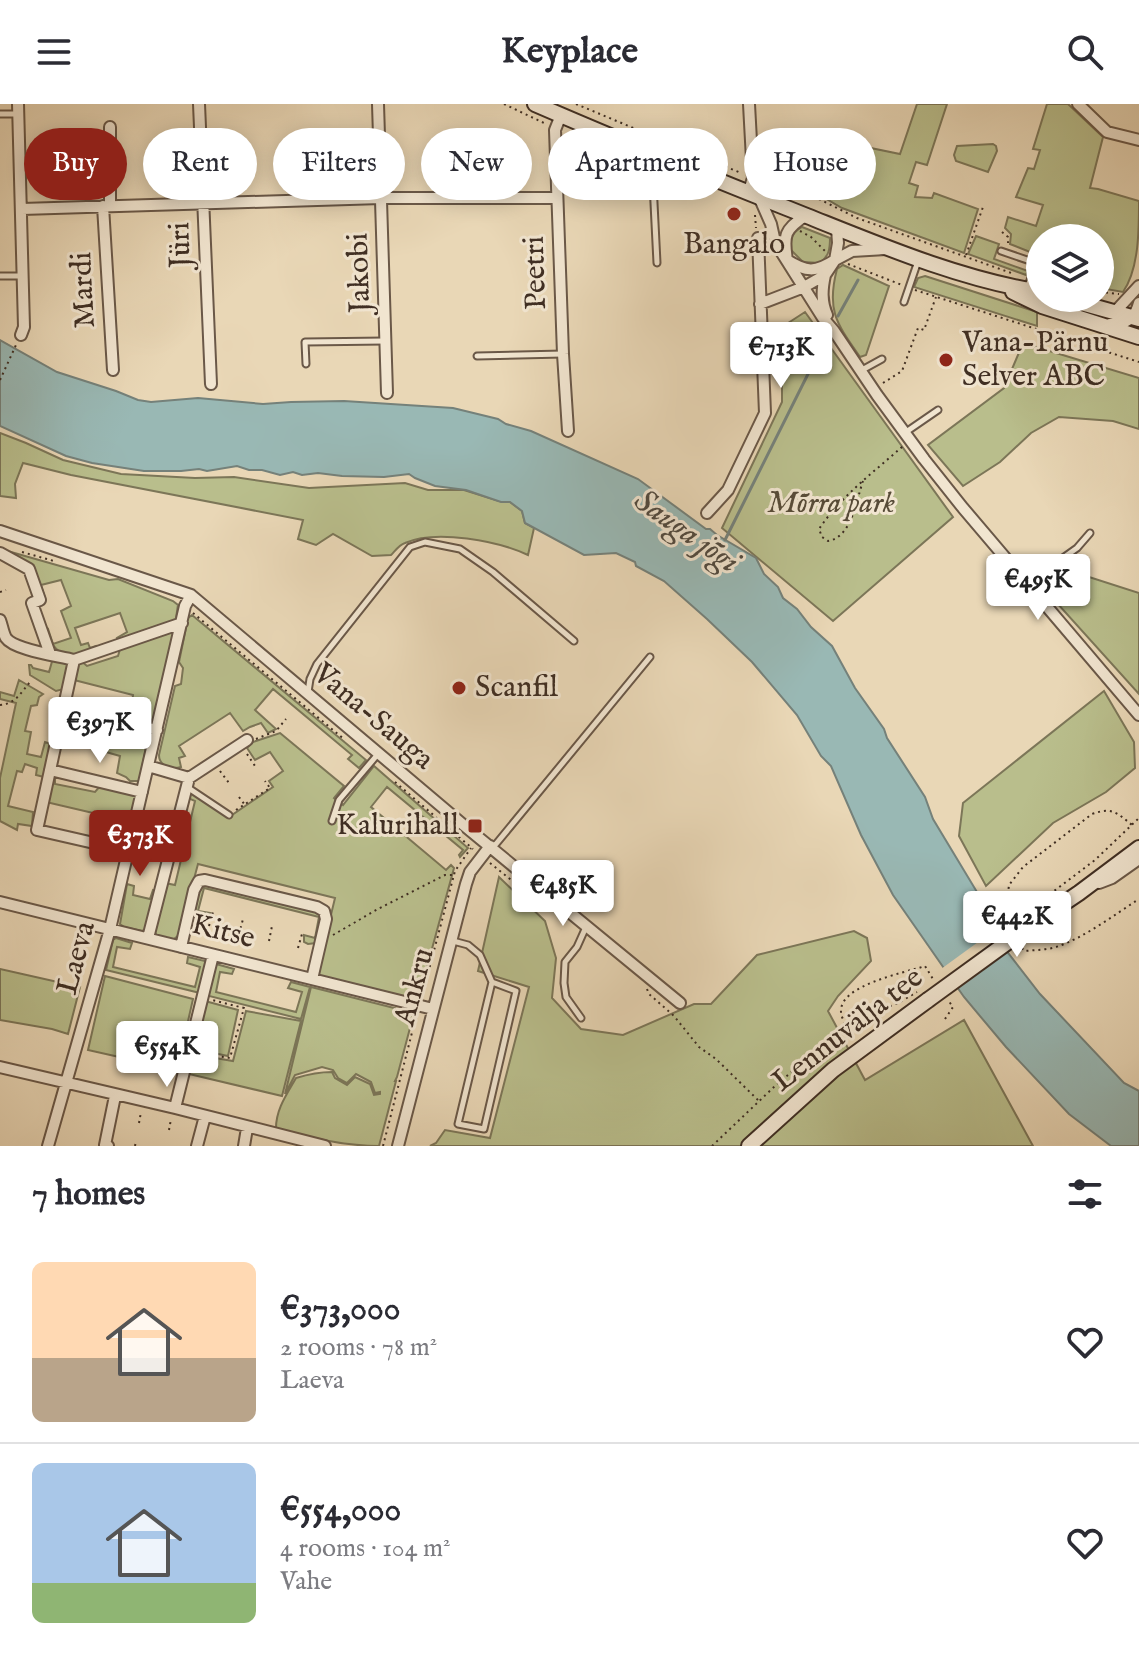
<!DOCTYPE html>
<meta charset="utf-8">
<style>
body{margin:0;font-family:"IM FELL English",serif;background:#f2f2f3;color:#2b2b33;height:100vh;display:flex;flex-direction:column;font-size:30px;white-space:nowrap}
*{box-sizing:border-box;margin:0}
p{font-size:26px;color:#7c7c81}
.icon{flex:none;width:44px;height:44px;fill:none;stroke:currentColor;stroke-width:2;stroke-linecap:round;stroke-linejoin:round}
.map{position:relative;height:1042px;overflow:hidden}
.panel{display:flex;flex-direction:column;background:#fff;flex:1}
.panel>*{flex:none}
.top-card{position:absolute;left:24px;top:24px;width:1092px;height:72px;display:flex;gap:16px}
.fabs{position:absolute;left:1026px;top:120px;display:grid;gap:16px}
.fabs a{display:grid;place-items:center;width:88px;height:88px;border-radius:50%;background:#fff;box-shadow:0 4px 20px #0003;font-size:40px}
.price{position:absolute;translate:-50% -68px;padding:0 18px;border-radius:8px;background:#fff;color:#222;font-size:26px;line-height:52px;filter:drop-shadow(0 2px 4px #0008)}
.price::after{content:'';position:absolute;left:50%;top:48px;width:24px;height:18px;margin-left:-12px;background:inherit;clip-path:polygon(0 0,100% 0,50% 100%)}
.price.selected{background:#8f2418;color:#fff}
ul{padding:0;list-style:none}
li{display:flex;align-items:center;gap:24px;height:200px;padding:0 32px}
li+li{border-top:2px solid #e1e1e2}
li span{display:grid;place-items:center;flex:none;width:224px;height:160px;border-radius:12px;color:#555}
li>.icon{margin-inline-start:auto}
span .icon{width:96px;height:96px;fill:#fffc;stroke-width:1}
li b{font-size:34px}
h2{display:flex;justify-content:space-between;align-items:center;height:96px;padding:0 32px;font-size:34px}
.chip{padding:0 28px;border-radius:36px;background:#fff;box-shadow:0 4px 20px #0003;font-size:28px;line-height:72px}
.chip.selected{background:#8f2418;color:#fff}
header{display:flex;justify-content:space-between;align-items:center;height:104px;padding:0 32px;background:#fff;font-size:36px;font-weight:700}
.map>svg:first-child{display:block}
</style>
<header><svg class="icon" aria-label="menu" viewBox="0 0 24 24"><path d="M4 6h16M4 12h16M4 18h16"/></svg>Keyplace<svg class="icon" aria-label="search" viewBox="0 0 24 24"><circle cx="10" cy="10" r="6"/><path d="M15 15l6 6"/></svg></header>
<div class="map">
<svg width="1139" height="1042" viewBox="0 0 1139 1042">
<rect width="100%" height="100%" fill="#e9d7b6"/>
<filter id="stains"><feTurbulence type="fractalNoise" baseFrequency=".0025" numOctaves="4"/><feColorMatrix values="0 0 0 0 .2 0 0 0 0 .09 0 0 0 0 .02 0 0 0 .5 -.17"/></filter>
<radialGradient id="worn" r=".72"><stop offset=".6" stop-color="#630" stop-opacity="0"/><stop offset="1" stop-color="#630" stop-opacity=".3"/></radialGradient>
<path fill="#b9be8c" stroke="#7c7658" stroke-width="2" d="M 917,0 L 947,0 L 927,61 L 916,58 L 909,79 L 918,82 L 915,93 L 932,94 L 934,89 L 978,105 L 964,149 L 842,104 L 813,87 L 824,36 L 837,37 L 900,50 Z
M 1047,0 L 1068,0 L 1103,33 L 1090,84 L 1098,85 L 1139,97 C 1139,126 1139,165 1123,188 L 1100,184 L 1100,134 L 1040,134 L 1040,152 L 1010,140 L 1011,130 L 1005,124 L 1008,113 L 1036,122 L 1043,101 L 1016,93 L 1028,64 L 1034,65 L 1040,46 L 1033,45 Z
M 993,40 L 996,42 L 997,47 L 988,68 L 956,57 L 954,51 L 957,42 Z
M 802,123 L 830,134 C 830,145 829,152 820,159 L 803,158 L 791,146 C 790,134 792,129 802,123 Z
M 976,132 L 999,140 L 994,155 L 1028,167 L 1026,171 L 968,150 Z
M 843,161 L 889,182 L 866,251 L 860,253 C 837,220 826,207 837,165 Z
M 925,172 L 1037,208 L 1037,222 L 914,183 L 918,174 Z
M 805,208 L 953,413 L 833,517 L 722,424 L 782,298 L 782,223 Z
M 1023,239 L 1139,274 L 1139,325 L 1113,317 L 1059,313 L 1031,329 L 1000,358 L 963,382 L 928,341 L 1004,284 Z
M 0,329 L 26,339 L 63,356 L 121,370 L 195,374 L 234,373 L 309,384 L 405,379 L 428,386 L 464,386 L 499,397 L 510,398 L 522,407 L 525,419 L 534,424 L 528,451 C 498,437 436,425 405,439 C 399,441 395,447 391,451 L 372,452 L 333,430 L 316,441 L 298,435 L 303,416 L 71,371 L 23,359 L 15,380 L 16,394 L 0,392 Z
M 11,448 L 109,476 L 118,475 L 173,497 L 178,501 L 176,514 L 173,518 L 119,538 L 117,534 L 127,528 L 120,509 L 75,524 L 81,541 L 88,539 L 90,544 L 96,542 L 97,545 C 70,552 56,557 46,526 L 48,525 L 53,540 L 71,534 L 61,507 L 71,502 L 61,476 L 41,481 L 45,494 L 43,494 L 32,464 L 12,451 Z
M 1061,464 L 1139,489 L 1139,590 L 1038,478 Z
M 192,511 L 366,656 L 359,664 L 348,655 L 352,651 L 273,585 L 255,606 L 276,625 L 268,629 L 261,619 L 250,623 L 243,627 L 230,609 L 179,642 L 185,652 L 179,654 L 181,663 C 171,666 159,662 159,651 L 175,582 L 181,580 L 183,564 L 179,558 L 188,514 Z
M 172,525 L 174,528 L 154,613 L 150,618 L 130,613 L 133,591 L 74,576 L 78,559 L 81,557 L 87,562 L 118,552 L 121,542 Z
M 53,554 L 69,559 L 64,585 L 56,587 L 30,571 L 29,561 L 31,561 L 33,564 L 49,568 Z
M 19,576 L 43,590 L 39,593 L 37,601 L 31,602 L 25,627 L 31,628 L 27,650 L 41,653 L 45,638 L 51,640 L 44,673 L 36,671 L 37,664 L 25,660 L 22,668 L 17,667 L 8,702 L 33,708 L 32,722 L 18,720 L 17,726 L 0,717 L 0,674 L 16,599 L 0,595 L 0,588 L 14,592 Z
M 1104,587 L 1134,638 L 1135,664 L 1106,688 L 1053,719 L 986,782 L 959,732 L 963,699 Z
M 65,612 L 76,614 L 77,617 L 98,622 L 104,617 L 112,619 L 116,625 L 132,627 L 138,625 L 149,630 L 139,677 L 130,677 L 126,673 L 117,669 L 120,652 L 60,635 Z
M 280,629 L 344,682 L 334,694 L 343,701 L 374,662 L 468,744 L 460,753 L 459,751 L 463,746 L 387,683 L 371,703 L 446,766 L 451,761 L 454,764 L 418,896 L 320,872 L 318,869 L 319,861 L 335,794 L 198,760 L 179,831 L 174,835 C 166,835 157,834 153,826 L 165,779 L 175,781 L 195,697 L 188,694 L 189,687 L 229,713 L 273,683 L 269,677 L 283,667 L 270,648 L 255,656 L 247,644 L 253,638 Z
M 52,672 L 55,672 L 55,680 L 95,688 L 101,681 L 134,689 L 136,693 L 124,738 L 118,741 L 95,735 L 96,730 L 102,731 L 106,712 L 46,698 Z
M 499,773 L 545,817 L 556,854 L 552,894 L 581,925 L 623,931 L 694,900 L 711,900 L 757,851 L 854,827 L 867,834 L 871,857 L 838,892 L 828,907 L 865,976 L 964,916 L 1033,1042 L 430,1042 L 436,1039 L 445,1026 L 490,1034 L 529,883 L 478,867 Z
M 127,780 L 134,782 L 133,791 L 150,795 L 153,786 L 156,787 L 147,824 L 142,827 L 124,823 L 120,820 Z
M 203,780 L 320,807 L 323,810 L 316,839 L 308,840 L 304,838 L 304,831 L 315,834 L 319,813 L 204,784 L 198,807 L 210,809 L 204,815 L 197,813 L 193,806 L 198,785 Z
M 116,834 L 132,839 L 130,845 L 117,843 L 113,863 L 195,883 L 200,863 L 187,859 L 188,853 L 205,857 L 207,861 L 200,889 L 106,866 L 113,836 Z
M 216,860 L 234,865 L 232,870 L 220,868 L 216,888 L 296,908 L 302,888 L 288,884 L 291,878 L 310,883 L 301,915 L 209,892 L 207,888 Z
M 0,865 L 80,883 L 68,930 L 52,925 L 0,916 Z
M 105,872 L 193,895 L 177,966 L 88,946 Z
M 311,883 L 414,909 L 397,973 L 395,977 L 396,977 L 379,1042 C 344,1042 309,1034 276,1024 C 276,1005 287,990 296,974 C 309,970 319,968 332,968 L 335,974 L 347,981 L 355,973 L 370,980 L 374,991 L 380,990 L 380,988 L 375,989 L 371,978 L 356,970 L 347,979 L 338,974 L 333,966 L 322,963 L 295,971 L 285,990 Z
M 205,897 L 238,906 L 228,952 L 194,945 Z
M 246,907 L 301,917 L 282,992 L 189,970 L 192,950 L 233,957 Z"/>
<path fill="#99b8b4" stroke="#75817a" stroke-width="2" d="M 0,236 L 57,268 L 116,287 L 138,296 L 151,298 L 198,294 L 263,300 L 291,298 L 344,297 L 453,304 L 498,315 L 506,320 L 531,327 L 638,375 L 706,425 L 710,425 L 717,431 L 756,454 L 764,470 L 778,483 L 783,494 L 797,505 L 811,523 L 832,542 L 855,584 L 884,625 L 887,634 L 925,693 L 933,715 L 977,788 L 981,814 L 1040,890 L 1124,979 L 1139,987 L 1139,1042 L 1111,1042 L 1069,1010 L 1006,943 L 964,893 L 893,791 L 861,731 L 831,662 L 821,652 L 797,611 L 752,558 L 707,515 L 664,477 L 636,462 L 635,458 L 616,449 L 584,451 L 525,419 L 522,407 L 510,398 L 501,398 L 466,386 L 435,382 L 415,374 L 409,370 L 384,373 L 342,372 L 318,369 L 302,371 L 293,368 L 280,371 L 262,366 L 249,366 L 237,362 L 207,367 L 199,365 L 181,367 L 144,367 L 92,359 L 66,352 L 0,322 Z"/>
<path fill="#e9d7b6" d="M 996,825 L 1010,845 L 955,886 L 941,865 Z"/>
<g fill="none" stroke-linecap="round" stroke-linejoin="round">
<path stroke="#75817a" stroke-width="3" d="M 838,212 L 858,176
M 725,436 L 822,242"/>
<g stroke="#6a5848" stroke-width="9">
<path id="service" d="M 0,10 L 18,10
M 654,52 L 652,59 L 657,159
M 1001,147 L 1036,159 L 1027,185
M 0,172 L 23,172
M 904,198 L 918,157
M 477,252 L 563,250
M 306,260 L 305,238 L 385,237
M 862,266 L 882,255
M 906,328 L 938,306
M 1028,479 L 1077,444 L 1090,429
M 308,588 L 310,575 L 317,560 L 410,443 L 425,438 L 460,445 L 493,468 L 574,537
M 187,683 L 229,711
M 332,717 L 339,696 L 378,650
M 491,742 L 496,740 L 650,553
M 453,837 L 468,841 L 480,851 L 492,878 L 458,1020 L 484,1025 L 516,887 L 492,878
M 581,914 L 566,893 L 564,879 L 565,858 L 577,843 L 586,823
M 167,928 L 192,934"/>
</g>
<g stroke="#6a5848" stroke-width="14">
<path id="minor" d="M 18,0 L 24,223 L 21,231
M 199,0 L 211,280
M 378,0 L 387,289
M 1078,0 L 1107,28 L 1139,36
M 561,11 L 555,26 L 563,250 L 568,327
M 110,23 L 110,102
M 748,90 L 753,74 L 749,0
M 760,95 L 771,120 L 775,138 L 823,214 L 834,227 L 877,291 L 924,355 L 963,404 L 1139,611
M 103,102 L 113,266
M 22,105 L 381,94 L 557,94
M 805,112 C 785,125 783,131 787,156 C 806,168 815,169 835,156 L 838,139 L 837,125
M 825,171 C 822,185 821,197 827,211
M 760,200 L 804,183 L 825,171 L 835,156 L 852,147 L 886,145
M 1114,209 L 1139,182
M 1110,220 C 1126,221 1135,215 1139,199
M 707,409 L 728,386 L 765,309 L 758,134
M 0,427 L 191,491 L 467,724 L 680,899
M 0,449 L 29,465 L 40,496 L 32,499 L 50,550
M 0,516 C 2,521 3,529 6,534 C 14,546 60,552 74,556
M 63,604 L 157,626
M 50,666 L 142,688
M 189,674 L 247,636
M 129,747 L 37,726 L 74,556 L 182,519
M 1099,779 L 1112,774 L 1139,755
M 0,798 L 433,905
M 148,834 L 189,674 L 148,662
M 181,843 L 194,786 L 199,777 L 205,776 L 317,803 L 324,807 L 326,815 L 312,875
M 0,963 L 175,1004 L 325,1042
M 175,1004 L 213,851
M 48,1042 L 110,825 L 185,502 L 191,491
M 108,1042 L 105,1041 L 115,992
M 197,1042 L 205,1012
M 244,1042 L 247,1024
M 398,1042 L 466,780 L 470,768 L 490,742"/>
</g>
<g stroke="#3f2e23" stroke-width="18">
<path id="secondary" d="M 535,0 C 625,39 716,76 807,112 C 882,142 960,175 1040,188
M 1013,188 L 1042,202 L 1139,233
M 1063,194 L 1139,215
M 1030,822 L 1079,789 L 1139,744
M 749,1042 L 833,966 L 928,896"/>
</g>
<path stroke="#3f2e23" stroke-width="2" stroke-dasharray="2 4" stroke-linecap="butt" d="M 504,0 L 544,19
M 576,0 L 741,69
M 762,77 L 790,83 L 819,95 L 857,114 L 1014,170
M 755,111 L 756,124
M 800,127 L 811,133 L 826,148
M 1002,128 L 1008,133 L 1008,139
M 966,151 L 983,103
M 848,160 L 902,181
M 915,186 L 1139,258
M 1100,188 L 1119,190
M 0,276 L 16,241
M 883,279 L 902,267 L 918,224 L 924,226 L 936,193
M 863,377 C 856,397 852,433 828,437 L 822,433 L 819,425 C 841,392 874,368 903,342
M 22,448 L 54,457
M 0,488 L 6,486
M 193,509 L 345,636
M 0,601 C 16,600 21,588 31,577
M 256,635 L 276,627 L 286,615
M 247,650 L 255,662
M 220,667 L 229,679
M 395,678 L 473,745
M 239,693 L 245,701
M 236,706 L 270,684 L 265,677
M 490,759 L 550,807
M 1021,812 L 1095,756 L 1139,714
M 209,822 L 213,808
M 1007,823 L 995,806 L 1007,797 L 1009,781 L 1023,763 L 1092,710 C 1112,703 1116,708 1132,721
M 239,830 L 243,815
M 333,831 L 378,805 L 445,771 L 452,771
M 269,837 L 272,822
M 298,844 L 302,830
M 1022,844 L 1024,847 C 1035,846 1046,846 1056,843 C 1084,834 1114,811 1139,795
M 647,885 L 649,890 L 674,912 L 699,943 L 716,955 L 759,997
M 422,892 L 455,767 L 471,744
M 945,915 L 953,903 L 948,896
M 845,920 C 844,916 841,913 841,908 C 839,881 904,869 925,862 L 933,875
M 198,949 L 230,954 L 244,904 L 212,896
M 139,1019 L 141,1008
M 169,1026 L 171,1015
M 135,1042 L 136,1037
M 383,1042 L 416,913
M 712,1042 L 775,982 L 846,922 L 900,898 L 917,888"/>
<use href="#service" stroke="#f1e5d0" stroke-width="5"/>
<use href="#minor" stroke="#f1e5d0" stroke-width="10"/>
<use href="#secondary" stroke="#f1e5d0" stroke-width="14"/>
<g stroke="#3f2e23" stroke-width="18" stroke-linecap="butt">
<path id="secondary-bridge" d="M 928,896 L 1030,822"/>
</g>
<path stroke="#3f2e23" stroke-width="2" stroke-dasharray="2 4" stroke-linecap="butt" d="M 990,834 L 1021,812"/>
<use href="#secondary-bridge" stroke="#f1e5d0" stroke-width="14"/>
</g>
<g fill="#8f2418" stroke="#f1e5d0" stroke-width="3">
<circle cx="734" cy="110" r="8"/>
<circle cx="946" cy="256" r="8"/>
<circle cx="459" cy="584" r="8"/>
<rect x="467" y="714" width="16" height="16" rx="4"/>
</g>
<g text-anchor="middle" dominant-baseline="central" stroke-width="6" stroke-linejoin="round" paint-order="stroke">
<g font-size="30" fill="#3f2e23" stroke="#f1e5d0">
<text transform="translate(181 141) rotate(-92)">Jüri</text>
<text transform="translate(360 169) rotate(-92)">Jakobi</text>
<text transform="translate(536 169) rotate(-92)">Peetri</text>
<text transform="translate(84 186) rotate(-93)">Mardi</text>
<text transform="translate(373 613) rotate(40)">Vana-Sauga</text>
<text transform="translate(223 828) rotate(14)">Kitse</text>
<text transform="translate(77 854) rotate(-75)">Laeva</text>
<text transform="translate(415 883) rotate(-75)">Ankru</text>
<text transform="translate(848 926) rotate(-38)">Lennuvälja tee</text>
</g>
<g font-size="30" fill="#3f2e23" stroke="#f1e5d0" text-anchor="start">
<text x="734" y="141" text-anchor="middle">Bangalo</text>
<text x="962" y="239">Vana-Pärnu<tspan x="962" dy="34">Selver ABC</tspan></text>
<text x="475" y="584">Scanfil</text>
<text x="459" y="722" text-anchor="end">Kalurihall</text>
</g>
<g font-size="30" font-style="italic" fill="#574b38" stroke="#f1e5d0">
<text x="831" y="400">Mõrra park</text>
</g>
<g font-size="32" font-style="italic" fill="#514a40" stroke="#f1e5d0">
<text transform="translate(686 428) rotate(35)">Sauga jõgi</text>
</g>
</g>
<rect width="100%" height="100%" filter="url(#stains)"/>
<rect width="100%" height="100%" fill="url(#worn)"/>
</svg>
<div class="fabs">
<a><svg class="icon" aria-label="layers" viewBox="0 0 24 24"><path d="M12 4l9 5-9 5-9-5zM3 14l9 5 9-5"/></svg></a>
</div>
<b class="price" style="left:781px;top:286px">€713K</b>
<b class="price" style="left:1038px;top:518px">€495K</b>
<b class="price" style="left:100px;top:661px">€397K</b>
<b class="price selected" style="left:140px;top:774px">€373K</b>
<b class="price" style="left:563px;top:824px">€485K</b>
<b class="price" style="left:1017px;top:855px">€442K</b>
<b class="price" style="left:167px;top:985px">€554K</b>
<div class="top-card">
<a class="chip selected">Buy</a>
<a class="chip">Rent</a>
<a class="chip">Filters</a>
<a class="chip">New</a>
<a class="chip">Apartment</a>
<a class="chip">House</a>
</div>
</div>
<section class="panel">
<h2>7 homes<svg class="icon" aria-label="filters" viewBox="0 0 24 24"><path d="M4 7h16M4 17h16"/><circle cx="9" cy="7" r="2"/><circle cx="15" cy="17" r="2"/></svg></h2>
<ul>
<li><span style="background:linear-gradient(#ffd9b3 60%,#b9a48a 0)"><svg class="icon" aria-label="home" viewBox="0 0 24 24"><path d="M3 11l9-7 9 7M6 9v11h12V9"/></svg></span><div><b>€373,000</b><p>2 rooms · 78 m²</p><p>Laeva</p></div><svg class="icon" aria-label="heart" viewBox="0 0 24 24"><path d="M12 20l-8-8c-3-5 5-10 8-4 3-6 11-1 8 4z"/></svg></li>
<li><span style="background:linear-gradient(#a9c7e8 75%,#8fb573 0)"><svg class="icon" aria-label="home" viewBox="0 0 24 24"><path d="M3 11l9-7 9 7M6 9v11h12V9"/></svg></span><div><b>€554,000</b><p>4 rooms · 104 m²</p><p>Vahe</p></div><svg class="icon" aria-label="heart" viewBox="0 0 24 24"><path d="M12 20l-8-8c-3-5 5-10 8-4 3-6 11-1 8 4z"/></svg></li>
</ul>
</section>
